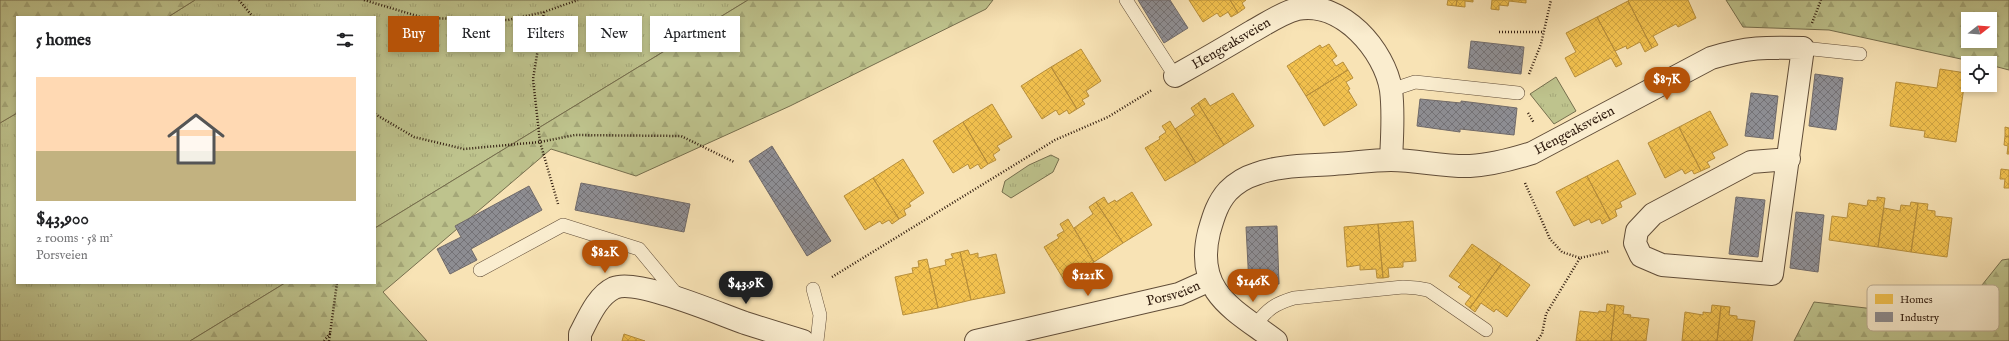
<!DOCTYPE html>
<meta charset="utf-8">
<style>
body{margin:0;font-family:"IM FELL English",serif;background:#f2f2f2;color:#202124;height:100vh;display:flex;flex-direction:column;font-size:15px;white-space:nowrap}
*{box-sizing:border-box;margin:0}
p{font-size:13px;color:#757577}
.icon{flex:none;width:22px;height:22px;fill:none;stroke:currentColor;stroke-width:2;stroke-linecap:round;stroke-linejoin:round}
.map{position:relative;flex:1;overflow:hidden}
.sheet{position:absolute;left:16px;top:16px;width:360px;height:268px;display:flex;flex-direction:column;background:#fff;border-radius:0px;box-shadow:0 2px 6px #0003}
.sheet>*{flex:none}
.hud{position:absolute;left:388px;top:16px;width:380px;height:36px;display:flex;gap:8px}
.needle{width:26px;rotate:73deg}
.fabs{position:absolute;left:1961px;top:12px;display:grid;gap:8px}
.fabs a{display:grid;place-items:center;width:36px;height:36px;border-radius:0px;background:#fff;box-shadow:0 2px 6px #0003;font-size:20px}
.price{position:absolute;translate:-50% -34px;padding:0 9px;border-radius:14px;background:#b45309;color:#fff;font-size:13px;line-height:26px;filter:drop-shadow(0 1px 2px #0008)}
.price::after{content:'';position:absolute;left:50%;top:24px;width:12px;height:9px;margin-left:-6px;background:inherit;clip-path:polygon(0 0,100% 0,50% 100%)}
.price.selected{background:#222;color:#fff}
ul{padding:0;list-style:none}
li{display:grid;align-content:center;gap:8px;height:212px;padding:0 20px}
li span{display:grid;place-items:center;height:124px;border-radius:0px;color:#555}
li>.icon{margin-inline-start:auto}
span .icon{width:72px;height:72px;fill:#fffc;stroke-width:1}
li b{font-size:17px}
h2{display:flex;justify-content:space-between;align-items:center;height:48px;padding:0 20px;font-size:17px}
.tag{padding:0 14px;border-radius:0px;background:#fff;box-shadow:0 2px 6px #0003;font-size:14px;line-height:36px}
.tag.selected{background:#b45309;color:#fff}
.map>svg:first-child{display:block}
</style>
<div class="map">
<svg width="2009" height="341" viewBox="0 0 2009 341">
<defs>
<pattern id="grass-tufts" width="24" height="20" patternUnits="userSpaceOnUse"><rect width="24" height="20" fill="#bec38d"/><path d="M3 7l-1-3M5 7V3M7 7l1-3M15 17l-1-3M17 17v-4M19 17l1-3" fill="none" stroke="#a4a778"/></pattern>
<pattern id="forest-firs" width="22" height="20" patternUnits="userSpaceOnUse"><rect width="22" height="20" fill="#bec38d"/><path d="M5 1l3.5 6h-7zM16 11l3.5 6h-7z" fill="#a4a778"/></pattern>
<pattern id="homes-cross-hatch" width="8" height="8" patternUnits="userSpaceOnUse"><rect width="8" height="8" fill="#f2c14e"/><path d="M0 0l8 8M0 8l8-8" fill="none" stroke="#d0a543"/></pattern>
<pattern id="industry-cross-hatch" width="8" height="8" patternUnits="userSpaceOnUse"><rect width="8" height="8" fill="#8d8d92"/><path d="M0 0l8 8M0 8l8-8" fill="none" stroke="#747276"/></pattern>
</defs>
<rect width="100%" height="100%" fill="#f8e3b5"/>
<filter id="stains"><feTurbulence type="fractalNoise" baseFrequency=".005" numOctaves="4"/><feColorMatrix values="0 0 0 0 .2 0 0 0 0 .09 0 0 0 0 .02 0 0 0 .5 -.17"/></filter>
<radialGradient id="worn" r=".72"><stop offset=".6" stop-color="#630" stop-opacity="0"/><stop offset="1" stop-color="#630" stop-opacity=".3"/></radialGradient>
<path fill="url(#grass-tufts)" stroke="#766f4e" d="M 195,0 L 748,0 L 375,228 L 375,17 L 168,17 Z
M 1556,77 L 1576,111 L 1554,124 L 1530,94 Z
M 17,113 L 17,283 L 285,283 L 190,341 L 0,341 L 0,123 Z
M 1051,155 L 1059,159 L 1053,172 L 1011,198 L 1002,192 L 1005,181 L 1029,165 Z"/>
<path fill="url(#forest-firs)" stroke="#766f4e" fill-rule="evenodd" d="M 0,0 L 195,0 L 168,17 L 17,17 L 17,113 L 0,123 Z
M 748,0 L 993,0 L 986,9 L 790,106 L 636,176 L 551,149 L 383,292 L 427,341 L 190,341 L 285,283 L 375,283 L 375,228 Z
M 1726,0 L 2009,0 L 2009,70 L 1990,65 L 1990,63 L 1979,63 L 1829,30 L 1743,27 ZM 1968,19 L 1990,19 L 1990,41 L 1968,41 Z
M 2009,259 L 2009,341 L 1794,341 L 1814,302 L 1909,313 L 1970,300 L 2002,260 Z"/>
<path fill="url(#homes-cross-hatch)" stroke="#b88f3b" d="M 1189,0 L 1230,0 L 1238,13 L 1231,17 L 1228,12 L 1220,17 L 1217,13 L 1203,22 Z
M 1230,0 L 1246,0 L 1242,3 L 1245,8 L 1238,13 Z
M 1448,0 L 1457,0 L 1456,6 L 1447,5 Z
M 1457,0 L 1473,0 L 1473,2 L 1465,1 L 1465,7 L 1456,6 Z
M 1492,0 L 1526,0 L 1526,3 L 1509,1 L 1508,6 L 1499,5 L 1499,10 L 1491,9 Z
M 1629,0 L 1688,0 L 1696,18 L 1678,27 L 1676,24 L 1653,36 L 1658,45 L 1652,48 L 1628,1 Z
M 1628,1 L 1652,48 L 1645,52 L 1640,42 L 1627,49 L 1626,46 L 1615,51 L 1597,17 Z
M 1597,17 L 1622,64 L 1616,67 L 1611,58 L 1575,77 L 1565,58 L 1576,52 L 1566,33 Z
M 1329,44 L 1337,56 L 1332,60 L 1336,66 L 1343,62 L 1348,70 L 1306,96 L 1287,66 L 1320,45 L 1322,48 Z
M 1081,49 L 1101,81 L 1086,91 L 1089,96 L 1082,100 L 1085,104 L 1077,109 L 1051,67 Z
M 1051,67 L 1077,109 L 1069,114 L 1067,110 L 1059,115 L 1056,110 L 1042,119 L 1021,86 Z
M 1940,69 L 1966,73 L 1956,142 L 1924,137 L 1925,131 L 1890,126 L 1896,82 L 1937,88 Z
M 1348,70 L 1353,78 L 1346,82 L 1350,89 L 1348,90 L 1357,105 L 1324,126 L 1306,96 Z
M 1233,93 L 1254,126 L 1224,145 L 1198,103 L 1205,98 L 1210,106 Z
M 1198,103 L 1224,145 L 1196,163 L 1175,129 L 1195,115 L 1191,108 Z
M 992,104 L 1012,137 L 997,146 L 1000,150 L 993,155 L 996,160 L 988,164 L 963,122 Z
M 1710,111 L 1728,145 L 1712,153 L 1715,158 L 1707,162 L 1710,167 L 1701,171 L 1679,127 Z
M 1170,121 L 1196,163 L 1165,181 L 1145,148 L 1160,139 L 1159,137 L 1166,132 L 1162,126 Z
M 963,122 L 988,164 L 981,169 L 978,164 L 970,169 L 968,164 L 953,173 L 933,141 Z
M 1679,127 L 1701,171 L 1694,174 L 1692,170 L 1685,174 L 1682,169 L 1665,178 L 1648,143 Z
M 2005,127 L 2009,128 L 2009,137 L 2005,136 Z
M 2005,136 L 2009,137 L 2009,154 L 2007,154 L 2008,146 L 2004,145 Z
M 903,159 L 924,193 L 909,203 L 911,206 L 904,210 L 906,215 L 899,219 L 873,178 Z
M 1618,160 L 1636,194 L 1620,202 L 1622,207 L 1615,210 L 1617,216 L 1610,220 L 1587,176 Z
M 2001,169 L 2009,170 L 2009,188 L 2004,188 L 2005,179 L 2000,179 Z
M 1587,176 L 1610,220 L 1602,224 L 1600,219 L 1591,223 L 1589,219 L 1574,226 L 1556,192 Z
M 873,178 L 899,219 L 892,224 L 889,220 L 882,224 L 880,221 L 865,230 L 844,196 Z
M 1132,192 L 1152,225 L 1123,243 L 1096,202 L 1104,197 L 1108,204 L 1115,200 L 1116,202 Z
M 1877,197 L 1885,198 L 1878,247 L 1829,240 L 1832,216 L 1847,218 L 1849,203 L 1867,206 L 1868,200 L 1877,201 Z
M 1096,202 L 1123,243 L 1094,262 L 1074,228 L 1093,214 L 1089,207 Z
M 1911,202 L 1918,203 L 1911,252 L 1878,247 L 1884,208 L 1900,211 L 1901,205 L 1910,206 Z
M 1918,203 L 1928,204 L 1927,210 L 1935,211 L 1935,216 L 1952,218 L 1947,257 L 1911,252 Z
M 1068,219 L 1094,262 L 1064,280 L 1044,247 L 1059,238 L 1057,235 L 1064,231 L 1060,224 Z
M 1413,221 L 1416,261 L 1403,262 L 1403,267 L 1388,268 L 1389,277 L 1383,278 L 1378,224 Z
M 1378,224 L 1383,278 L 1377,278 L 1376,269 L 1360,270 L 1360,265 L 1347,267 L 1344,227 Z
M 1472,244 L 1501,264 L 1470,308 L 1465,304 L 1471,296 L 1458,287 L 1461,284 L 1449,276 Z
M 968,250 L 970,255 L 978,253 L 978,258 L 996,254 L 1005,293 L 971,300 L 960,252 Z
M 960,252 L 971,300 L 938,308 L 929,269 L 946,265 L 945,260 L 953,258 L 951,254 Z
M 927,259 L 938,308 L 903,315 L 895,277 L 913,273 L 912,268 L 919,267 L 918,261 Z
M 1501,264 L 1530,285 L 1507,317 L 1496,309 L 1494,312 L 1481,303 L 1475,312 L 1470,308 Z
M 1607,304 L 1615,305 L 1611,341 L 1576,341 L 1580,311 L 1598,313 L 1599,311 L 1606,312 Z
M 1615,305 L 1624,306 L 1623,314 L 1631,315 L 1630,317 L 1649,319 L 1646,341 L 1611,341 Z
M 1712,305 L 1721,306 L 1717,341 L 1682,341 L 1685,312 L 1703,315 L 1703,312 L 1711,313 Z
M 1721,306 L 1730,307 L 1729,315 L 1737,316 L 1737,319 L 1755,321 L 1752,341 L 1717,341 Z
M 624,334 L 645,341 L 622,341 Z"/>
<path fill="url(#industry-cross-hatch)" stroke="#716b6a" d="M 1138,0 L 1170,0 L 1188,28 L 1164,43 Z
M 1471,41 L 1524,47 L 1521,74 L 1468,68 Z
M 1815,74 L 1843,78 L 1836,130 L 1809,126 Z
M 1751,93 L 1778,96 L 1773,139 L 1745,136 Z
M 1420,99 L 1461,103 L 1461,101 L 1517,108 L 1514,135 L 1460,129 L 1460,132 L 1417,126 Z
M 772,146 L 831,241 L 807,256 L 749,161 Z
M 581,183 L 690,204 L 684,232 L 575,210 Z
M 529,186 L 542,210 L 471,249 L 477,260 L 450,274 L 437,249 L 461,237 L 455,226 Z
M 1736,197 L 1765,200 L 1758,257 L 1729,254 Z
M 1796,212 L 1824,215 L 1818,272 L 1790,268 Z
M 1277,226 L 1279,284 L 1249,285 L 1246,227 Z"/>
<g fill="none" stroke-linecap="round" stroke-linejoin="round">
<g stroke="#614d38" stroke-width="14">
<path id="lane" d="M 1126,0 L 1175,76
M 1803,48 L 1860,54
M 1391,90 L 1415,82 L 1518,93
M 480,270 L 563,225 L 639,249 L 678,296
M 813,289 L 820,315 L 817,341
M 1255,325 C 1268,309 1274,304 1294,298 L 1403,287 L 1417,288 L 1428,290 L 1486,330"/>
</g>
<g stroke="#614d38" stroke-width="24">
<g id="street">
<path id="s1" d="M 1175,76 C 1200,62 1226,47 1251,32 C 1266,24 1281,13 1297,9 C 1342,0 1385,51 1391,90 C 1394,113 1392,137 1391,160"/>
<path d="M 580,341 L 580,334 C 588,319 597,296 614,288 C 637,278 719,314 745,323 C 764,329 783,335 803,341"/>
<path id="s2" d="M 976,341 L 1179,294 L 1210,280"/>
<path id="s3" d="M 1276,341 C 1235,310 1194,293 1209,232 C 1213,218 1217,203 1228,191 C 1235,184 1246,177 1256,174 C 1280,165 1308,166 1334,164 C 1353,163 1372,160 1391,160 C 1417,160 1444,167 1470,166 C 1491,165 1513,159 1532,153 L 1711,58 C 1747,47 1766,47 1803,48 L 1772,274 L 1662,265 L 1641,256 L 1635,243 L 1637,231 L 1653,214 L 1751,162 L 1789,159"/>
</g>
</g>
<path stroke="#2f1b0e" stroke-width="2.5" stroke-dasharray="1 2" stroke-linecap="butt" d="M 239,0 L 253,17
M 364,0 L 424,18 L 508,20 L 544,12 L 578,0
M 544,12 L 533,79 L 540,142 L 558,204
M 1812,23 L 1821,0
M 1499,32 L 1544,32
M 1529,74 L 1541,44 L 1551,0
M 1528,113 L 1534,123
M 375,114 L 414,137 L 464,149 L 540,142 L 575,135 L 681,136 L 734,162
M 1525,183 L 1550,239 L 1562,252 L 1580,258 L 1610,251
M 832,277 L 1055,140 L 1108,117 L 1152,90
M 324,341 L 331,332
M 329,341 L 337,283
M 1537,341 L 1542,334 L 1546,314 L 1580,258"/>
<use href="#lane" stroke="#faedcf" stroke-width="13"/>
<use href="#street" stroke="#faedcf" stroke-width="22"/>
</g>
<g text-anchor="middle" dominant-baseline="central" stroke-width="4" stroke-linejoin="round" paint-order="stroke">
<g font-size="14" fill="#2f1b0e" stroke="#faedcf">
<text stroke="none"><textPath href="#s1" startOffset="65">Hengeaksveien</textPath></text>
<text stroke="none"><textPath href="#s3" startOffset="545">Hengeaksveien</textPath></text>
<text stroke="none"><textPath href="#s2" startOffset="203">Porsveien</textPath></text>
</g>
</g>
<rect x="1867" y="285" width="132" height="46" rx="6" fill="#faedcf" stroke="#bdae95" stroke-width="1"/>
<rect x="1875" y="294" width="18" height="10" fill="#f2c14e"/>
<rect x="1875" y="312" width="18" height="10" fill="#8d8d92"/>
<g font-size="11" fill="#2f1b0e">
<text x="1900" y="303">Homes</text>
<text x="1900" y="321">Industry</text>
</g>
<rect width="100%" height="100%" filter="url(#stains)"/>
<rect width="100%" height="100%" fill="url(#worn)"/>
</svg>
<div class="fabs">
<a><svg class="needle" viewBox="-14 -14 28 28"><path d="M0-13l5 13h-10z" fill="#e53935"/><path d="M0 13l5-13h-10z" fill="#757577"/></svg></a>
<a><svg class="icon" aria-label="locate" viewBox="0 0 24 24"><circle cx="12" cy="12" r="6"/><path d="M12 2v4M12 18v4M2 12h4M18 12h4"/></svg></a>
</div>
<b class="price" style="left:1667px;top:101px">$87K</b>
<b class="price" style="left:605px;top:274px">$82K</b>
<b class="price" style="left:1088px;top:297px">$121K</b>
<b class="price" style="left:1253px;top:303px">$146K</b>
<b class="price selected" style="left:746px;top:305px">$43.9K</b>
<div class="hud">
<a class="tag selected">Buy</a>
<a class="tag">Rent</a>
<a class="tag">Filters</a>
<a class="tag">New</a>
<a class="tag">Apartment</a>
</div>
<section class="sheet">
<h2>5 homes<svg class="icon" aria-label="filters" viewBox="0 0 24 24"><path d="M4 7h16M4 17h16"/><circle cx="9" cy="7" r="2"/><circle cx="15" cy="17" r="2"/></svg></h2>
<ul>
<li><span style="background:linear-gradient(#ffd9b3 60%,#c2b280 0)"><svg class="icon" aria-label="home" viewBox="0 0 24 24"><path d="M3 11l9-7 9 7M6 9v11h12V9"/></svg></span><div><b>$43,900</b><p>2 rooms · 58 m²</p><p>Porsveien</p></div></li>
</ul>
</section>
</div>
